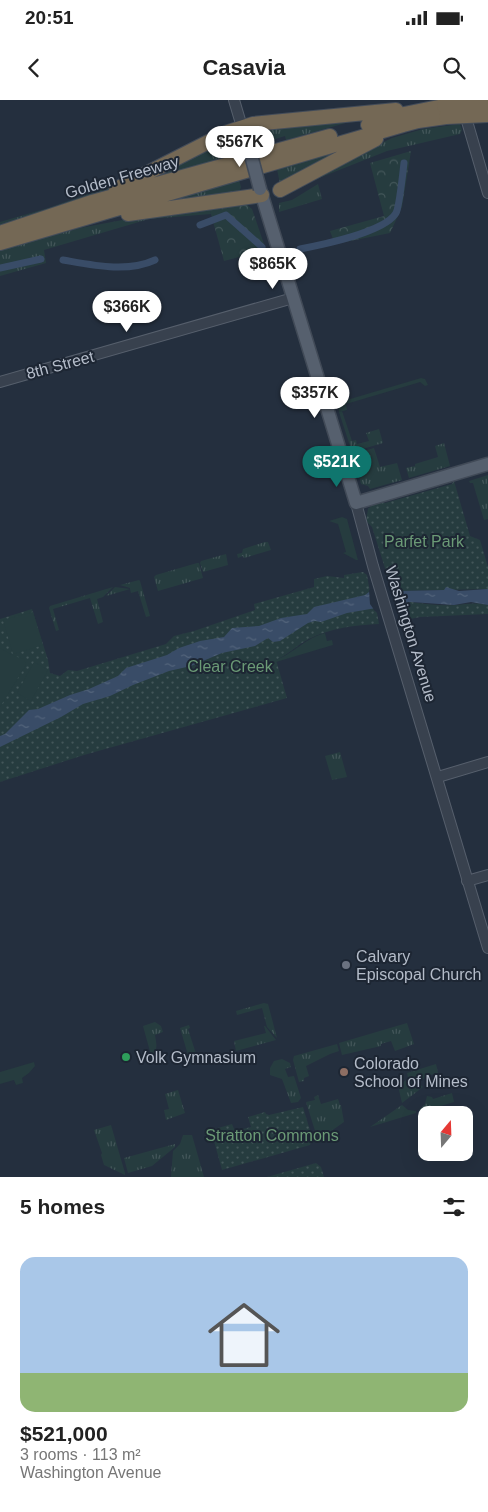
<!DOCTYPE html>
<meta charset="utf-8">
<style>
body{margin:0;font-family:Helvetica,sans-serif;background:#f6f6f6;color:#222;height:100vh;display:flex;flex-direction:column;font-size:19px;white-space:nowrap}
*{box-sizing:border-box;margin:0}
p{font-size:16px;color:#767676}
.icon{flex:none;width:28px;height:28px;fill:none;stroke:currentColor;stroke-width:2;stroke-linecap:round;stroke-linejoin:round}
.map{position:relative;height:1077px;overflow:hidden}
.details{display:flex;flex-direction:column;background:#fff;flex:1}
.details>*{flex:none}
.needle{width:32px;rotate:19deg}
.buttons{position:absolute;left:418px;top:1006px;display:grid;gap:10px}
.buttons a{display:grid;place-items:center;width:55px;height:55px;border-radius:10px;background:#fff;box-shadow:0 5px 20px #0002;font-size:25px}
.price{position:absolute;translate:-50% -42px;padding:0 11px;border-radius:18px;background:#fff;color:#222;font-size:16px;line-height:32px;filter:drop-shadow(0 1px 2px #0008)}
.price::after{content:'';position:absolute;left:50%;top:30px;width:15px;height:11px;margin-left:-8px;background:inherit;clip-path:polygon(0 0,100% 0,50% 100%)}
.price.on{background:#0f766e;color:#fff}
ul{padding:0;list-style:none}
li{display:grid;align-content:center;gap:10px;height:265px;padding:0 20px}
li+li{border-top:1px solid #e0e0e0}
li span{display:grid;place-items:center;height:155px;border-radius:15px;color:#555}
li>.icon{margin-inline-start:auto}
span .icon{width:90px;height:90px;fill:#fffc;stroke-width:1}
li b{font-size:21px}
h2{display:flex;justify-content:space-between;align-items:center;height:60px;padding:0 20px;font-size:21px}
.status{display:flex;justify-content:space-between;align-items:center;height:35px;padding:0 25px;background:#fff;direction:ltr}
.status svg{height:14px;fill:currentColor}
header{display:flex;justify-content:space-between;align-items:center;height:65px;padding:0 20px;background:#fff;font-size:22px;font-weight:700}
.map>svg:first-child{display:block}
</style>
<div class="status"><b>20:51</b><svg viewBox="0 0 49 12"><path d="M0 12V9h3v3zM5 12V6h3v6zM10 12V3h3v9zM15 12V0h3v12zM26 1h20v11H26zM47 4h2v5h-2z"/></svg></div>
<header><svg class="icon" aria-label="back" viewBox="0 0 24 24"><path d="M15 5l-7 7 7 7"/></svg>Casavia<svg class="icon" aria-label="search" viewBox="0 0 24 24"><circle cx="10" cy="10" r="6"/><path d="M15 15l6 6"/></svg></header>
<div class="map">
<svg width="488" height="1077" viewBox="0 0 488 1077">
<defs>
<pattern id="grass-tufts" width="24" height="20" patternUnits="userSpaceOnUse" patternTransform="scale(1.25)"><rect width="24" height="20" fill="#263c3f"/><path d="M3 7l-1-3M5 7V3M7 7l1-3M15 17l-1-3M17 17v-4M19 17l1-3" fill="none" stroke="#435659"/></pattern>
<pattern id="forest-crowns" width="20" height="18" patternUnits="userSpaceOnUse" patternTransform="scale(1.25)"><rect width="20" height="18" fill="#263c3f"/><path d="M2 6a3 3 0 1 1 6 0M12 15a3 3 0 1 1 6 0" fill="none" stroke="#435659"/></pattern>
<pattern id="park-dots" width="8" height="8" patternUnits="userSpaceOnUse" patternTransform="scale(1.25)"><rect width="8" height="8" fill="#263c3f"/><path d="M2 2h.1M6 6h.1" fill="none" stroke="#435659" stroke-width="1.8" stroke-linecap="round"/></pattern>
<pattern id="water-ripples" width="26" height="14" patternUnits="userSpaceOnUse" patternTransform="scale(1.25)"><rect width="26" height="14" fill="#394c67"/><path d="M2 4q2-2 4 0t4 0M15 11q2-2 4 0t4 0" fill="none" stroke="#53647b"/></pattern>
</defs>
<rect width="100%" height="100%" fill="#242f3e"/>
<path fill="url(#grass-tufts)" d="M 363,18 L 286,40 L 285,36 L 266,42 L 264,35 L 260,35 L 257,31 L 257,30 Z
M 460,24 L 462,30 L 460,34 L 387,51 L 299,86 L 322,72 L 392,38 L 423,29 Z
M 227,39 L 230,57 L 139,84 Z
M 362,43 L 280,84 L 277,69 Z
M 239,80 L 241,87 L 240,90 L 237,91 L 239,96 L 148,108 Z
M 125,81 C 87,102 41,112 0,125 L 0,122 L 48,108 Z
M 318,84 L 322,99 L 279,112 L 279,103 L 292,100 Z
M 209,107 L 211,114 L 149,119 L 44,150 L 46,163 L 0,176 L 0,150 L 80,128 L 149,115 Z
M 342,311 L 352,341 L 356,340 L 357,344 L 369,341 L 366,333 L 379,329 L 383,343 L 352,352 L 339,312 Z
M 444,343 L 450,366 L 409,378 L 406,368 L 415,366 L 415,364 L 438,357 L 435,346 Z
M 374,348 L 380,367 L 397,363 L 402,380 L 370,389 L 368,386 L 361,384 L 353,354 Z
M 488,375 L 488,419 L 484,420 L 473,383 L 470,383 L 469,381 Z
M 265,442 L 268,442 L 271,450 L 244,458 L 243,456 L 238,458 L 237,454 L 242,453 L 243,449 Z
M 226,454 L 228,465 L 203,472 L 200,463 L 201,461 Z
M 197,463 L 199,463 L 203,478 L 158,491 L 154,477 L 156,475 Z
M 139,480 L 140,481 L 150,516 L 146,517 L 138,491 L 131,493 L 130,489 L 106,496 L 115,487 L 130,489 L 130,488 L 120,485 Z
M 113,487 L 103,497 L 97,499 L 103,522 L 98,524 L 90,498 L 53,509 L 59,530 L 56,531 L 49,508 L 50,506 Z
M 340,652 L 347,677 L 332,680 L 325,656 Z
M 264,903 L 268,904 L 277,938 L 267,927 L 262,908 L 237,915 L 236,911 Z
M 155,922 L 161,926 L 163,932 L 155,935 C 156,942 159,951 151,955 L 143,926 Z
M 407,923 L 414,944 L 395,951 L 391,941 L 381,944 L 381,946 L 342,955 L 339,943 Z
M 189,925 L 190,928 L 188,929 L 199,963 L 191,965 L 180,928 Z
M 264,926 L 265,926 L 276,940 L 236,951 L 234,941 L 266,933 Z
M 337,944 L 339,951 L 330,954 L 306,966 L 309,976 L 304,978 L 304,981 L 299,982 L 293,960 L 294,956 Z
M 282,959 L 290,963 L 291,967 L 285,969 L 288,977 L 294,976 L 301,998 L 298,1002 L 291,1003 L 282,979 L 270,975 L 270,968 L 274,961 Z
M 436,964 L 438,973 L 427,976 L 422,980 L 416,977 L 408,977 L 407,973 Z
M 406,980 L 416,980 L 423,987 L 402,1003 L 399,990 L 401,984 Z
M 178,990 L 185,1013 L 166,1020 L 164,1010 L 169,1009 L 165,994 Z
M 452,993 L 454,1002 L 420,1012 L 419,1010 L 425,1004 L 427,996 L 432,997 L 433,999 Z
M 318,995 L 321,1004 L 338,999 L 340,1005 L 341,1005 L 344,1022 L 327,1034 L 328,1038 L 321,1040 L 316,1034 L 306,1002 L 315,1000 L 314,997 Z
M 402,1005 L 408,1010 L 416,1011 L 416,1013 L 370,1027 Z
M 111,1025 L 125,1073 L 125,1075 L 104,1065 L 101,1055 L 102,1053 L 94,1030 Z
M 183,1035 L 192,1035 L 204,1077 L 171,1077 L 173,1051 L 180,1044 Z
M 175,1044 L 175,1047 L 152,1066 L 128,1073 L 124,1058 Z"/>
<path fill="url(#forest-crowns)" d="M 411,51 L 402,107 L 390,133 L 335,144 L 330,131 L 384,116 L 370,63 Z
M 246,104 L 252,109 L 266,150 L 224,161 L 209,107 Z"/>
<path fill="url(#park-dots)" d="M 454,381 L 470,436 L 480,440 L 488,467 L 488,489 L 401,491 L 393,488 L 390,484 L 372,427 L 366,421 L 368,409 C 372,405 379,400 385,403 L 452,384 Z
M 363,472 L 367,475 L 373,509 L 377,513 L 379,524 C 356,525 330,528 309,539 C 297,545 288,555 276,560 L 287,598 L 84,655 L 0,682 L 0,519 L 32,509 L 48,560 L 50,573 L 60,576 L 68,570 L 77,571 L 166,544 L 174,536 L 194,531 L 255,510 L 254,504 L 314,487 L 314,479 L 327,476 L 344,478 L 344,475 Z
M 411,502 C 425,504 442,506 456,505 C 467,504 476,502 488,505 L 488,514 L 420,517 L 400,521 L 397,505 Z
M 303,1007 L 312,1037 L 310,1045 L 222,1070 L 211,1030 L 232,1024 L 235,1031 L 251,1027 L 248,1017 L 265,1012 L 266,1014 L 269,1015 Z
M 316,1063 L 321,1067 L 324,1077 L 267,1077 Z"/>
<path fill="#263c3f" d="M 421,278 L 425,279 L 428,285 L 425,286 L 420,282 L 417,283 L 346,304 L 347,310 L 339,312 L 338,305 L 340,302 Z
M 342,417 L 347,419 L 358,460 L 356,460 L 343,453 L 346,452 L 338,424 L 329,421 Z
M 33,512 L 43,545 L 13,554 L 3,520 Z
M 325,533 L 327,541 L 332,540 L 333,545 L 276,562 L 276,560 C 294,553 304,539 325,533 Z
M 0,548 L 14,556 L 24,559 L 26,565 L 0,607 Z
M 34,562 L 48,570 L 31,601 L 17,593 Z
M 34,962 L 35,966 L 29,973 L 22,978 L 23,983 L 16,985 L 14,980 L 0,984 L 0,972 Z"/>
<path fill="url(#water-ripples)" d="M 446,487 L 459,491 L 488,489 L 488,505 L 471,502 L 454,505 L 411,502 L 347,513 L 321,522 L 315,521 L 308,523 L 280,541 L 273,542 L 268,538 L 255,546 L 222,553 L 191,566 L 169,571 L 133,585 L 110,596 L 83,604 L 61,617 L 0,647 L 0,636 L 5,634 L 29,610 L 38,609 L 70,595 L 89,589 L 118,576 L 126,568 L 167,555 L 179,548 L 200,541 L 224,537 L 232,528 L 259,526 L 281,518 L 307,514 L 314,507 L 365,495 L 369,492 L 394,488 L 401,491 L 444,490 Z"/>
<path fill="#242f3e" d="M 391,486 L 397,496 L 397,508 L 375,511 L 370,504 L 369,490 Z"/>
<g fill="none" stroke-linecap="round" stroke-linejoin="round">
<path stroke="#394c67" stroke-width="7" d="M 200,125 L 226,115 L 262,147
M 300,149 C 321,145 385,132 396,113 C 399,108 403,72 404,63
M 63,160 C 92,165 127,173 155,160
M 0,168 L 41,159"/>
<g stroke="#565f6c" stroke-width="12">
<path id="minor" d="M 234,0 L 242,27
M 464,11 L 488,93
M 0,282 L 293,198
M 356,403 L 373,466 L 488,848
M 438,677 L 488,662
M 467,781 L 488,775"/>
</g>
<g stroke="#414a57" stroke-width="15">
<path id="major" d="M 260,89 L 356,403 L 488,364"/>
</g>
<g stroke="#434c59" stroke-width="16">
<path id="highway" d="M 368,25 L 404,14 L 444,6
M 116,89 L 228,32 L 253,24 L 396,10
M 280,90 L 376,39
M 128,114 L 262,95
M 0,133 L 92,102 L 330,36
M 0,143 L 403,25 L 418,21 L 446,17"/>
</g>
<use href="#minor" stroke="#38414e" stroke-width="10"/>
<use href="#major" stroke="#56606e" stroke-width="12"/>
<use href="#highway" stroke="#746855" stroke-width="14"/>
<g stroke="#414a57" stroke-width="15" stroke-linecap="butt">
<path id="major-bridge" d="M 247,40 L 260,89"/>
</g>
<g stroke="#434c59" stroke-width="16" stroke-linecap="butt">
<path id="highway-bridge" d="M 444,6 L 488,5
M 446,17 L 488,15"/>
</g>
<use href="#major-bridge" stroke="#56606e" stroke-width="12"/>
<use href="#highway-bridge" stroke="#746855" stroke-width="14"/>
</g>
<circle fill="#6b7280" stroke="#1d2633" stroke-width="2" cx="346" cy="865" r="5"/>
<circle fill="#2e9e5b" stroke="#1d2633" stroke-width="2" cx="126" cy="957" r="5"/>
<circle fill="#8d6e63" stroke="#1d2633" stroke-width="2" cx="344" cy="972" r="5"/>
<g text-anchor="middle" dominant-baseline="central" stroke-width="4" stroke-linejoin="round" paint-order="stroke">
<g font-size="16" fill="#b4bcc9" stroke="#1d2633">
<text transform="translate(122 77) rotate(-16)">Golden Freeway</text>
<text transform="translate(60 265) rotate(-15)">8th Street</text>
<text transform="translate(411 534) rotate(73)">Washington Avenue</text>
</g>
<g font-size="16" fill="#6b9a76" stroke="#1d2633">
<text x="424" y="441">Parfet Park</text>
<text x="230" y="566">Clear Creek</text>
<text x="272" y="1035">Stratton Commons</text>
</g>
<g font-size="16" fill="#b4bcc9" stroke="#1d2633" text-anchor="start">
<text x="356" y="856">Calvary<tspan x="356" dy="18">Episcopal Church</tspan></text>
<text x="136" y="957">Volk Gymnasium</text>
<text x="354" y="963">Colorado<tspan x="354" dy="18">School of Mines</tspan></text>
</g>
</g>
</svg>
<div class="buttons">
<a><svg class="needle" viewBox="-14 -14 28 28"><path d="M0-13l5 13h-10z" fill="#e53935"/><path d="M0 13l5-13h-10z" fill="#767676"/></svg></a>
</div>
<b class="price" style="left:240px;top:68px">$567K</b>
<b class="price" style="left:273px;top:190px">$865K</b>
<b class="price" style="left:127px;top:233px">$366K</b>
<b class="price" style="left:315px;top:319px">$357K</b>
<b class="price on" style="left:337px;top:388px">$521K</b>
</div>
<section class="details">
<h2>5 homes<svg class="icon" aria-label="filters" viewBox="0 0 24 24"><path d="M4 7h16M4 17h16"/><circle cx="9" cy="7" r="2"/><circle cx="15" cy="17" r="2"/></svg></h2>
<ul>
<li><span style="background:linear-gradient(#a9c7e8 75%,#8fb573 0)"><svg class="icon" aria-label="home" viewBox="0 0 24 24"><path d="M3 11l9-7 9 7M6 9v11h12V9"/></svg></span><div><b>$521,000</b><p>3 rooms · 113 m²</p><p>Washington Avenue</p></div></li>
</ul>
</section>
